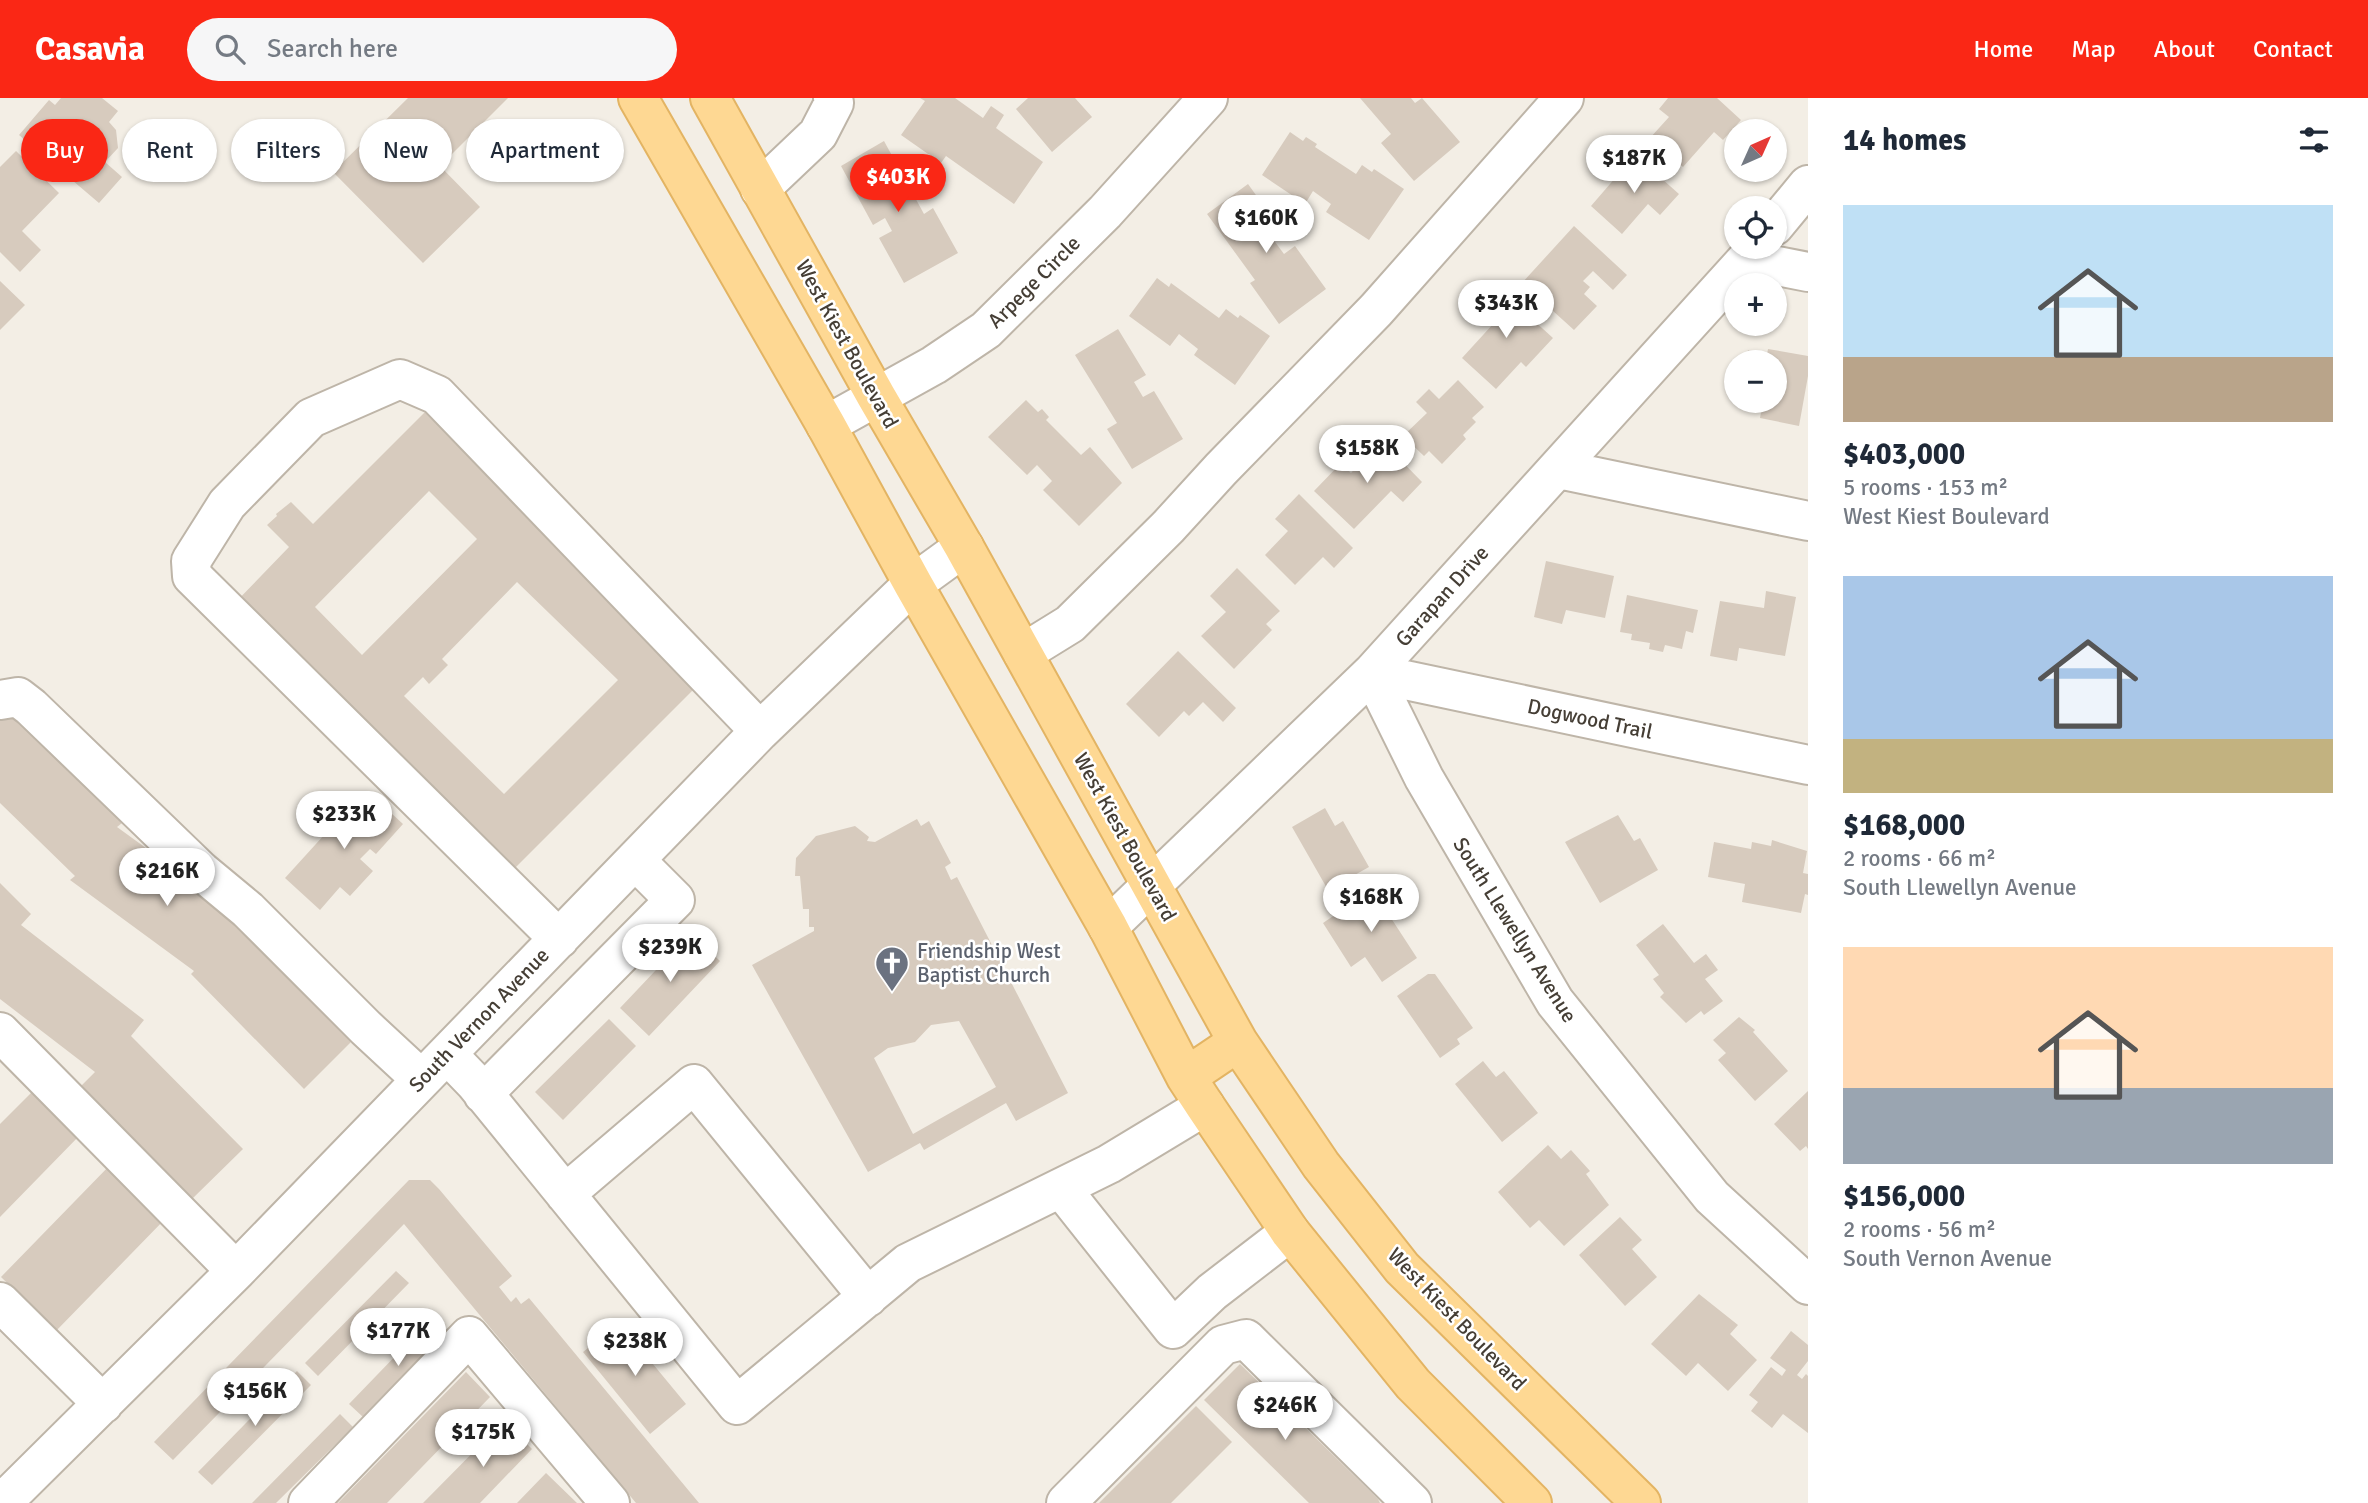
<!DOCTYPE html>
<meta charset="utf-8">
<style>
body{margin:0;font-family:Signika,sans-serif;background:#f6f6f7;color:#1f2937;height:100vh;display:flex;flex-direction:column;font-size:26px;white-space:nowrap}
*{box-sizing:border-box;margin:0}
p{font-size:23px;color:#747a83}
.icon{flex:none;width:38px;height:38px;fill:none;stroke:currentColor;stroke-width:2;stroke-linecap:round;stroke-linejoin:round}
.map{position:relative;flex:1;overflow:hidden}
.sheet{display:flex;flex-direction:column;background:#fff;width:560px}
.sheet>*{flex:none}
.hud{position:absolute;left:21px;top:21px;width:665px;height:63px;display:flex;gap:14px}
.needle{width:46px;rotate:45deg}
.buttons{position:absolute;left:1724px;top:21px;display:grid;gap:14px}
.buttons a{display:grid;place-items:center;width:63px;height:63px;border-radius:50%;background:#fff;box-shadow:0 2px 5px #0004;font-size:35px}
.price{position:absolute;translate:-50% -60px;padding:0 16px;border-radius:24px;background:#fff;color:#222;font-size:23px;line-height:46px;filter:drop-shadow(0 2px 4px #0008)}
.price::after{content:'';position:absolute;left:50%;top:42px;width:21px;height:16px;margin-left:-10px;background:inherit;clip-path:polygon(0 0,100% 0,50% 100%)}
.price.on{background:#fa2715;color:#fff}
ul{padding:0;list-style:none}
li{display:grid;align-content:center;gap:14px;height:371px;padding:0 35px}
li span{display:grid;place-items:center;height:217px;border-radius:0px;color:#555}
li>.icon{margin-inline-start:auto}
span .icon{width:126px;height:126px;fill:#fffc;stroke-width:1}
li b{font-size:30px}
h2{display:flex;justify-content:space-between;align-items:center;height:84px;padding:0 35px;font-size:30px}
.tag{padding:0 24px;border-radius:32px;background:#fff;box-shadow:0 2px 5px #0004;font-size:24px;line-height:63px}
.tag.on{background:#fa2715;color:#fff}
header{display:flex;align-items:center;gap:42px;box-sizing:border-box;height:98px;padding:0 35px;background:#fa2715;color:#fff}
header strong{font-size:33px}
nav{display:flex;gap:38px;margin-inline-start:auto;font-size:24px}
.search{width:490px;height:63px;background:#f6f6f7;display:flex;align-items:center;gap:18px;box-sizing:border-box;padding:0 24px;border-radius:38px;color:#747a83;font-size:26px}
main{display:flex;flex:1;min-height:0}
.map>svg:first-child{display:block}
</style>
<header>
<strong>Casavia</strong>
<div class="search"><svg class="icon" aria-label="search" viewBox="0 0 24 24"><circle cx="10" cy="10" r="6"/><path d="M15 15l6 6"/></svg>Search here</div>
<nav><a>Home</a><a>Map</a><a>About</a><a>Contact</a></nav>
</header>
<main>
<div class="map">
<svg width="1808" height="1405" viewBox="0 0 1808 1405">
<rect width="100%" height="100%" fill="#f3eee5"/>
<path fill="#d7cbbe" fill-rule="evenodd" d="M 61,0 L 102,0 L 118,13 L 109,24 L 116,32 L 118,50 L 105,64 L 122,79 L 99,105 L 19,37 L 49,2 L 55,7 Z
M 408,0 L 508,0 L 440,68 L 480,109 L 423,165 L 333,74 Z
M 920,0 L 955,0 L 983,20 L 991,8 L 1004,17 L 996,30 L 1043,64 L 1014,106 L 946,58 L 941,65 L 901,37 L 925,3 Z
M 1028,0 L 1075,0 L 1092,19 L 1052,54 L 1016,11 Z
M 1360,0 L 1411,0 L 1415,5 L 1422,0 L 1460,44 L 1414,83 L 1381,45 L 1391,36 Z
M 1668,0 L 1717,0 L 1741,22 L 1723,42 L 1714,34 L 1683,69 L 1650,40 L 1669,19 L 1659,11 Z
M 1290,34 L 1303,43 L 1306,39 L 1317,46 L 1315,49 L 1356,76 L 1362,67 L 1372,74 L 1374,71 L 1404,91 L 1369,142 L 1326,114 L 1331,106 L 1313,93 L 1305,106 L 1262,77 Z
M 884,43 L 924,116 L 933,110 L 958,155 L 904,185 L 879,140 L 892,133 L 885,120 L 873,127 L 841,68 Z
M 16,53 L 59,95 L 22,133 L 41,152 L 20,174 L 0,154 L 0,69 Z
M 1635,57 L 1679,96 L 1660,117 L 1648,106 L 1622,136 L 1591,108 Z
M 1248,86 L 1282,133 L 1272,140 L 1284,156 L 1295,148 L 1326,191 L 1279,226 L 1250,185 L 1255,182 L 1207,116 Z
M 1574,128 L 1627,177 L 1613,192 L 1593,173 L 1583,183 L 1590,189 L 1584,196 L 1597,208 L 1574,232 L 1522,185 Z
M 1157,180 L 1169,189 L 1171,185 L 1219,220 L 1226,211 L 1238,220 L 1240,217 L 1270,238 L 1235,287 L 1194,257 L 1198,251 L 1179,236 L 1170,248 L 1129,218 Z
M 0,183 L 25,207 L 0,232 Z
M 1498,190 L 1553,240 L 1526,269 L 1521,264 L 1496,291 L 1462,260 L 1494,225 L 1479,210 Z
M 1118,231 L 1146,277 L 1134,284 L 1143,299 L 1154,293 L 1183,341 L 1132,371 L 1107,331 L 1117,325 L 1075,257 Z
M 1768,251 L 1808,258 L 1808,278 L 1799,328 L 1760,320 L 1763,303 L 1774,303 L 1774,264 L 1745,264 L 1748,252 L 1767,256 Z
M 1458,282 L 1484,309 L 1472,320 L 1476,324 L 1463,337 L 1466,341 L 1442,366 L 1429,353 L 1424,358 L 1403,338 L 1427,315 L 1416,304 L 1429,291 L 1439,301 Z
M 1026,302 L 1038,314 L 1042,311 L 1049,319 L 1046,322 L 1081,357 L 1090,349 L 1122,385 L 1079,428 L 1043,392 L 1052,383 L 1037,367 L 1027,377 L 988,339 Z
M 429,310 L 702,583 L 504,781 L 231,509 L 289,449 L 267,427 L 277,418 L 276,416 L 291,404 L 313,426 ZM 429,393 L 477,441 L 362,557 L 315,509 ZM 517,484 L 618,582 L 504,696 L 404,598 L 423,579 L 429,586 L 448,567 L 442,561 Z
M 1381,342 L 1422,384 L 1403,404 L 1391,393 L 1354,431 L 1314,393 L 1341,365 L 1351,375 Z
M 1299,396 L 1353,450 L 1334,470 L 1323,459 L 1295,487 L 1265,457 L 1288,433 L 1275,421 Z
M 1546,463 L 1614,478 L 1605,520 L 1566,512 L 1562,526 L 1534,519 Z
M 1237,470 L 1280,513 L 1266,526 L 1272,532 L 1234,571 L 1201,538 L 1226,514 L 1210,498 Z
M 1766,493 L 1796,499 L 1785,558 L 1739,550 L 1737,563 L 1710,558 L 1720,503 L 1764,510 Z
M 1627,497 L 1698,512 L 1693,535 L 1686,533 L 1682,551 L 1665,547 L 1663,554 L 1649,551 L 1650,545 L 1631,542 L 1632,536 L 1620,534 Z
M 1178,553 L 1236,610 L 1223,624 L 1203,604 L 1189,618 L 1184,613 L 1159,639 L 1126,606 Z
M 10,613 L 122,725 L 117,729 L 241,819 L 355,940 L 304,991 L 191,876 L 194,873 L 70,782 L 75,778 L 0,705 L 0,623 Z
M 367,693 L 403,726 L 376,756 L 370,751 L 360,761 L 373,773 L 350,798 L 340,789 L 320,812 L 285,780 L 325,736 L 316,728 L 326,716 L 337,726 Z
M 1325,710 L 1335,728 L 1343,723 L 1369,769 L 1328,792 L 1292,729 Z
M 1618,717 L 1634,743 L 1640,740 L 1658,772 L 1600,805 L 1565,744 Z
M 917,721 L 921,728 L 929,723 L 951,765 L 945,769 L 951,782 L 957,779 L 1068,995 L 1016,1023 L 1006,1005 L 924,1052 L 920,1045 L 868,1074 L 752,867 L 814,833 L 814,829 L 809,829 L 809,811 L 803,811 L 800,778 L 795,778 L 796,760 L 816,738 L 855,728 L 869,739 L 867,743 L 875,744 ZM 959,923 L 996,989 L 913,1036 L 874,960 L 888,950 L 915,944 L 931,927 Z
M 1772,742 L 1807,753 L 1803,775 L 1808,776 L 1808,797 L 1805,796 L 1801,815 L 1742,804 L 1745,786 L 1708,779 L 1714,744 L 1751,751 L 1752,744 L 1771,748 Z
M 0,785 L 31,816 L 21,827 L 144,922 L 131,938 L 243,1051 L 192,1101 L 81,988 L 95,974 L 0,901 Z
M 1380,786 L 1397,811 L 1389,817 L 1417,860 L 1382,884 L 1365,859 L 1351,869 L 1323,825 Z
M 1663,826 L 1694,865 L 1706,856 L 1718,872 L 1705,881 L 1723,903 L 1704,917 L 1701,913 L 1686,925 L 1660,899 L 1664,895 L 1653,881 L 1659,877 L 1636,847 Z
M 691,835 L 720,863 L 649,938 L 620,910 Z
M 1428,876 L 1435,876 L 1473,930 L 1457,941 L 1460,946 L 1440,960 L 1397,898 Z
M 1739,919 L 1755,932 L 1753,934 L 1788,973 L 1755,1003 L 1718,962 L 1726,955 L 1713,942 Z
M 609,921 L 636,948 L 563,1022 L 535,994 Z
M 1483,963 L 1496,979 L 1504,973 L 1538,1015 L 1502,1044 L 1455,986 Z
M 35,991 L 81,1036 L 0,1119 L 0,1026 Z
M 1808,993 L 1808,1051 L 1806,1048 L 1800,1053 L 1774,1026 Z
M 1548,1047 L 1561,1061 L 1571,1052 L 1590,1073 L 1586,1076 L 1609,1107 L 1564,1148 L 1539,1122 L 1530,1130 L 1498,1094 Z
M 112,1065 L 167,1119 L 56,1233 L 1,1179 Z
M 409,1082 L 430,1082 L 439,1091 L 512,1178 L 499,1189 L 511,1204 L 516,1199 L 521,1206 L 529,1200 L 699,1405 L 636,1405 L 404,1126 L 173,1362 L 154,1344 Z
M 1620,1119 L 1642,1142 L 1632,1151 L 1657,1179 L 1625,1208 L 1579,1157 Z
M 396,1173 L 409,1185 L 318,1278 L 305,1265 Z
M 1699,1196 L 1738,1227 L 1730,1236 L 1757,1262 L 1728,1293 L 1698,1265 L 1686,1278 L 1651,1246 Z
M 432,1220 L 446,1233 L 363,1319 L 349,1306 Z
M 619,1225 L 686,1306 L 650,1336 L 583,1254 Z
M 1791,1233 L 1808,1247 L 1808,1263 L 1797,1277 L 1802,1281 L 1806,1276 L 1808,1278 L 1808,1335 L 1783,1316 L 1772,1330 L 1751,1313 L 1758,1304 L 1749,1297 L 1771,1269 L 1782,1278 L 1786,1272 L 1770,1260 Z
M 1240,1266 L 1378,1401 L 1380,1405 L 1309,1405 L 1204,1302 Z
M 297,1273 L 311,1287 L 212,1387 L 198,1374 Z
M 466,1274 L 490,1299 L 387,1405 L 338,1405 Z
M 1196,1308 L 1232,1344 L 1171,1405 L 1099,1405 Z
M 340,1316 L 353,1329 L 276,1405 L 252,1405 Z
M 504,1323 L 532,1351 L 480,1405 L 423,1405 Z
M 546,1375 L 577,1405 L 517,1405 Z"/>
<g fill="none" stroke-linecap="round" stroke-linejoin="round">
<g stroke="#beb5a8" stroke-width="42">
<path id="minor" d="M 760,91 L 818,36 L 834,5 L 833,0
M 1774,128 L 1808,87
M 1747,162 L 1808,174
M 826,327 L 934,267 L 986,232 L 1105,114 L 1208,0
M 1558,371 L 1808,423
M 1023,555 L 1070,526 L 1168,429 L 1221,371 L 1376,212 L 1564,0
M 1372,575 L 1424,680 L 1555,904 L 1712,1099 L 1808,1187
M 1372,575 L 1808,667
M 0,602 L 18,599 L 31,609 L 201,773 L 248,812 L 366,930 L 421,981
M 1108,829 L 1372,575 L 1758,149
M 559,841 L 192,478 L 191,463 L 227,406 L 311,320 L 400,281 L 437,297 L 760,633
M 0,934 L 236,1173
M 447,956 L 475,985 L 737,1307 L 908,1165 L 1109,1066 L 1205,1008
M 483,996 L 675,802 L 636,763
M 1061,1090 L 1173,1231 L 1212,1194 L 1290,1134
M 565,1096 L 694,986 L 868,1199
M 0,1204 L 103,1306
M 2,1405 L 236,1173 L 760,633 L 913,486 L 964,449
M 308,1405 L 469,1238 L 610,1405
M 1066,1405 L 1223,1247 L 1246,1241 L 1412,1405"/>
</g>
<g stroke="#e3b463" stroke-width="42">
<path id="major" d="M 638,0 L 826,327 L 913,486 L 1108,829 L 1186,979 L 1205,1008 L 1290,1134 L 1413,1286 L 1532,1405
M 710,0 L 876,298 L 964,449 L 1238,944 L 1321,1067 L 1402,1170 L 1641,1405
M 1186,979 L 1238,944"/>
</g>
<use href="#minor" stroke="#fff" stroke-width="38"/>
<use href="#major" stroke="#fed893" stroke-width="38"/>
</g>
<defs>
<g id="church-pin" transform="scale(1.75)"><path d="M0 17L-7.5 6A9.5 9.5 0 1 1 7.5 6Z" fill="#6b7280" stroke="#fff"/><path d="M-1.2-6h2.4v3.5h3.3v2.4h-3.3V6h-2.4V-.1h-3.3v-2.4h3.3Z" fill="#fff"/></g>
</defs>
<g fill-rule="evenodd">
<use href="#church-pin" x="892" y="865"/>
</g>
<g text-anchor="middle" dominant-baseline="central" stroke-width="5" stroke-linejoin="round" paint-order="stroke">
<g font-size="21" fill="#453e35" stroke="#fff">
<text transform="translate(1034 184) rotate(-45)">Arpege Circle</text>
<text transform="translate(847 246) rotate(61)">West Kiest Boulevard</text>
<text transform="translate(1442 498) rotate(-48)">Garapan Drive</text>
<text transform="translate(1590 621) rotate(12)">Dogwood Trail</text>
<text transform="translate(1125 739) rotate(61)">West Kiest Boulevard</text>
<text transform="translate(1515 832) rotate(58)">South Llewellyn Avenue</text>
<text transform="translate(479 922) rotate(-46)">South Vernon Avenue</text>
<text transform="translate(1457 1221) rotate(46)">West Kiest Boulevard</text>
</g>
<g font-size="21" fill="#5b616d" stroke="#fff" text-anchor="start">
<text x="917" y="853">Friendship West<tspan x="917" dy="24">Baptist Church</tspan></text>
</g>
</g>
</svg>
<div class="buttons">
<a><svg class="needle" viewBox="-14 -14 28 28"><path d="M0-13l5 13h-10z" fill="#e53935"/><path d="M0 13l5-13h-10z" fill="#747a83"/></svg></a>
<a><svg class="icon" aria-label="locate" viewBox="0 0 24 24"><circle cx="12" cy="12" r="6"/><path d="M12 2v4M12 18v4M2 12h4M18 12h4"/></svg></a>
<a>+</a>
<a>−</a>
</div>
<b class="price" style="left:1634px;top:97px">$187K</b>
<b class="price on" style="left:898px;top:116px">$403K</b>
<b class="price" style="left:1266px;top:157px">$160K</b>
<b class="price" style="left:1506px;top:242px">$343K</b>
<b class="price" style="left:1367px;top:387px">$158K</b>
<b class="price" style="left:344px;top:753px">$233K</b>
<b class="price" style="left:167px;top:810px">$216K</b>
<b class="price" style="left:1371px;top:836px">$168K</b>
<b class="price" style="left:670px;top:886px">$239K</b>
<b class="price" style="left:398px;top:1270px">$177K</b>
<b class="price" style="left:635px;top:1280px">$238K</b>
<b class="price" style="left:255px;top:1330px">$156K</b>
<b class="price" style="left:1285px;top:1344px">$246K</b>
<b class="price" style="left:483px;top:1371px">$175K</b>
<div class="hud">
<a class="tag on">Buy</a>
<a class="tag">Rent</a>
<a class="tag">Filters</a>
<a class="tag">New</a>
<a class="tag">Apartment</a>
</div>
</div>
<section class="sheet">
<h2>14 homes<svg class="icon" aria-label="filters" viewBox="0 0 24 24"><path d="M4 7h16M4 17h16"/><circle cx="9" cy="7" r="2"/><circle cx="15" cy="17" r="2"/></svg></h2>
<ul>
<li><span style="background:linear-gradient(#bfe0f5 70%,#b9a48a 0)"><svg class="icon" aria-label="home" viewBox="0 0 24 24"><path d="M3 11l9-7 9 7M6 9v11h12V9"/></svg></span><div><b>$403,000</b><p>5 rooms · 153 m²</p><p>West Kiest Boulevard</p></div></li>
<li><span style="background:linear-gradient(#a9c7e8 75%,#c2b280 0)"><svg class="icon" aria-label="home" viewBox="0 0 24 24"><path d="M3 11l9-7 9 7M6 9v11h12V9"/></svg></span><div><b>$168,000</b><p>2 rooms · 66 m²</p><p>South Llewellyn Avenue</p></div></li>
<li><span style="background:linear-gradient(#ffd9b3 65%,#9aa5b1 0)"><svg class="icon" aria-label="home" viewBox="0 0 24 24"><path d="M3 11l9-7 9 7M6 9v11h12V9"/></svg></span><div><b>$156,000</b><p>2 rooms · 56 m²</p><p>South Vernon Avenue</p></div></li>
</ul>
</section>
</main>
